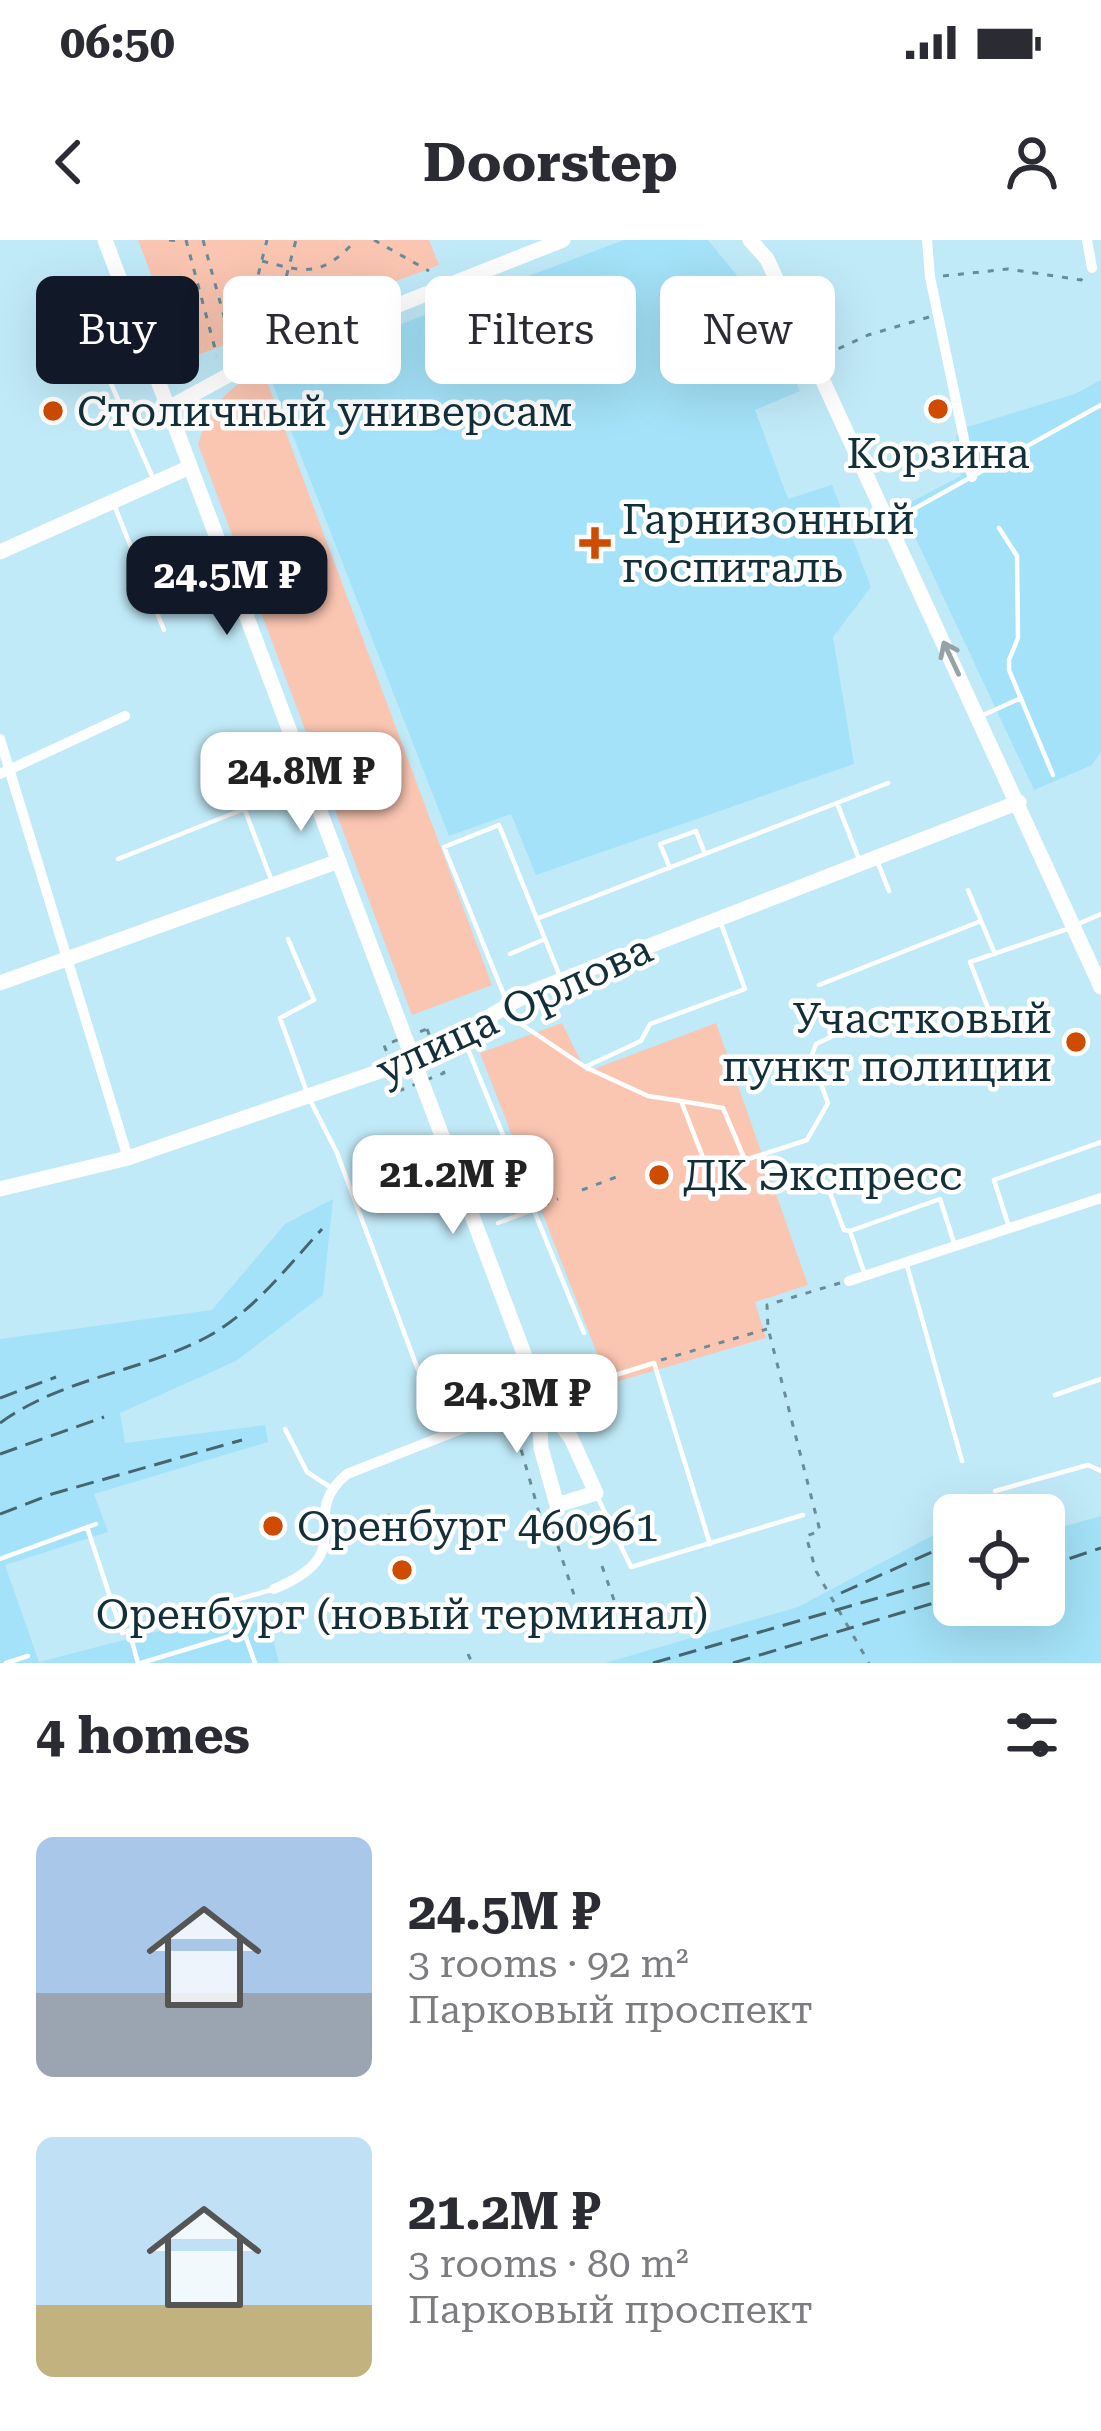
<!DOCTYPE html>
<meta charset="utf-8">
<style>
body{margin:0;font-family:"Roboto Serif",serif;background:#f2f2f3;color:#2b2b33;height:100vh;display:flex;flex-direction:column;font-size:45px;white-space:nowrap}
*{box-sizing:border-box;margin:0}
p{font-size:39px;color:#7c7c81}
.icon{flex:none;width:66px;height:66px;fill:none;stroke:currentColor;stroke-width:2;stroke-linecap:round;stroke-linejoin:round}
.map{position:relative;height:1423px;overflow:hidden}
.sheet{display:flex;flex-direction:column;background:#fff;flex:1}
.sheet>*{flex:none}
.guide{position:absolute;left:36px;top:36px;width:1029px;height:108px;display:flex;gap:24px}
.buttons{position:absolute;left:933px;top:1254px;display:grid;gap:24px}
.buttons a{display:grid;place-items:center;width:132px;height:132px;border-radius:18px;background:#fff;box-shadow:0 12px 48px #0002;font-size:60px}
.price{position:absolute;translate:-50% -102px;padding:0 27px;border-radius:24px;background:#fff;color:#222;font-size:39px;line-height:78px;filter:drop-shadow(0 3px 6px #0008)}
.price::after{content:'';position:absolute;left:50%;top:72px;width:36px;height:27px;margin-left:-18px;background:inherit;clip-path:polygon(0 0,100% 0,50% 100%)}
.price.selected{background:#111827;color:#fff}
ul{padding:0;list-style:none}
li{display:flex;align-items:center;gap:36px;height:300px;padding:0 36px}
li span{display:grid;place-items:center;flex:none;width:336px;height:240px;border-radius:18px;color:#555}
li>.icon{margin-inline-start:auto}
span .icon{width:144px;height:144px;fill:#fffc;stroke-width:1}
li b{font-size:51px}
h2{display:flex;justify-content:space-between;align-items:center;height:144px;padding:0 36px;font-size:51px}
.chip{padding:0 42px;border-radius:18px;background:#fff;box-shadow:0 12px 48px #0002;font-size:42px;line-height:108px}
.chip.selected{background:#111827;color:#fff}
.status{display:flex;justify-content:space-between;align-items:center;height:84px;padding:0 60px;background:#fff;direction:ltr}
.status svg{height:33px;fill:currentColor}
header{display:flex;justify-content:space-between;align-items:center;height:156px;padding:0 36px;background:#fff;font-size:54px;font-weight:700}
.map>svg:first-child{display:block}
</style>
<div class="status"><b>06:50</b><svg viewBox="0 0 49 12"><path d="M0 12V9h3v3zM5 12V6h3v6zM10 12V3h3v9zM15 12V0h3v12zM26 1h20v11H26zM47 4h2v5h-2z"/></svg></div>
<header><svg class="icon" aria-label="back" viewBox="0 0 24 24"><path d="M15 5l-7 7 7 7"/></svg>Doorstep<svg class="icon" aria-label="person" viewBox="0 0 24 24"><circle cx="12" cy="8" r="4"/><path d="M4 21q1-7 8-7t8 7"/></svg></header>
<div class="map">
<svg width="1101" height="1423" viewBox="0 0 1101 1423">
<rect width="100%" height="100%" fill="#c1eaf8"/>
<path fill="#a3e2f8" d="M 624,0 L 708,0 L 758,61 L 800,151 L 755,170 L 788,259 L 832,245 L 871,347 L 833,397 L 854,524 L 536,635 L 511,574 L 449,596 L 269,134 Z
M 1101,140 L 1101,511 L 1092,525 L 1034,550 L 901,267 L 961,236 L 956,196 L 967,187 L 1075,154 Z
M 333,959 L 323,1055 L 236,1121 L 120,1173 L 125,1203 L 265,1185 L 268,1202 L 94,1254 L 108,1292 L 5,1325 L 39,1422 L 244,1369 L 247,1385 L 268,1378 L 279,1423 L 0,1423 L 0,1099 L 212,1070 L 285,984 Z
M 954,1275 L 954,1365 L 1044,1365 L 1044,1292 L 1101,1276 L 1101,1423 L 605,1423 L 798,1367 L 943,1290 L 943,1280 Z"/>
<path fill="#fac5b1" d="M 138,0 L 429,0 L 439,25 L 184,120 Z
M 263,131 L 492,745 L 412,775 L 198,204 C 210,168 227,146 263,131 Z
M 562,783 L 586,832 L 716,783 L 808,1045 L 755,1062 L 766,1098 L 609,1144 L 480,813 Z"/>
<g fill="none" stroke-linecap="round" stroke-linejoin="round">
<path stroke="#698c98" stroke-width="3" stroke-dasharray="6 9" stroke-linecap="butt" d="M 169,0 L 183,1
M 186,0 L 217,116
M 203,0 L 233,109
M 374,0 L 429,31
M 262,21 C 307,33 322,37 356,0
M 943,36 L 1008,29 L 1081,40 L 1086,34
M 271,94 L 296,0
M 240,107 L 267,0
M 825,115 L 868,95 L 929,77
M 427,789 L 444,833 L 401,850 L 384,805 Z
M 582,950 L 619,936
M 543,965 L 558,959
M 840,1043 L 767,1065 L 768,1088 L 820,1291 L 806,1296 L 816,1331 L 869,1423
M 661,1120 L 767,1089
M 508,1160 L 508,1138
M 513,1181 L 540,1276 L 551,1285 L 579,1370
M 388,1274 L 394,1291
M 602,1326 L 614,1360
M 587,1367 L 591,1379
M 446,1374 L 454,1372
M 468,1414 L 472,1423"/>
<path stroke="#fff" stroke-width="4.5" d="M 120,57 L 80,74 L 153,238
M 115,267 L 164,390
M 894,280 L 1101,165
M 999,288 L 1017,316 L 1018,398 L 1009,420 L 1009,430 L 1053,535
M 979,477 L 1021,458
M 220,504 L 271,639
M 837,563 L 888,543
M 118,619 L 244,569
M 878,623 L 889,651
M 670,628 L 660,604 L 696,591 L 705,614
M 968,650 L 995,714
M 539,678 L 837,563 L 859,619
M 1078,684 L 1101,674
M 288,699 L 314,760 L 280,778 L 309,858 L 337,913 L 442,1194
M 510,714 L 545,699
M 819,745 L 981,681
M 506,760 L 444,607 L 499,585 L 559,734
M 511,770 L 521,784 L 585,827 L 641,801 L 650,784 L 745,749 L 720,681
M 998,794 L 970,722 L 1067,689
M 463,797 L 584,1093
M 585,827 L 648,856 L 681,861 L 718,956
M 681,861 L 723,868 L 745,920 L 807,900 L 828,863 L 811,817 L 816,804 L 833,796 L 823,771
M 826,942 L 844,990 L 850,991 L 865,1035
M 498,983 L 535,969
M 1009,987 L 994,940 L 1101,902
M 850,991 L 940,959 L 955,1006
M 906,1022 L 962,1221
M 1055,1155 L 1101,1139
M 542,1158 L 654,1123 L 710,1304
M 285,1189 L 307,1232 L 333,1249
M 995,1251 L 1088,1225 L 1101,1231
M 598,1258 L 631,1327 L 803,1275
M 87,1287 L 122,1393 L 274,1349
M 0,1319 L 96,1284
M 129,1391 L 138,1423
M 6,1423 L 28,1416
M 141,1423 L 244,1392 L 255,1423"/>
<path stroke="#fff" stroke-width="10" d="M 927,0 L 930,37 L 972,237
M 1087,0 L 1092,28
M 0,499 L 128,918
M 0,534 L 125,476
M 849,1041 L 1101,958
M 274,1349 C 365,1311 294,1278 347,1234 L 540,1158"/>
<path stroke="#fff" stroke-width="15" d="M 105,0 L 538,1151 L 541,1208 L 557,1265 L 596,1253 L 571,1198 L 540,1158
M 750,0 L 767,19 L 1101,747
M 168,168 L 251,123 L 563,0
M 0,312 L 190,227
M 0,743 L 339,621
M 0,949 L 128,918 L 392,827 L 434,809 L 531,752 L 1019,562"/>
<path stroke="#456570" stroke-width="3" stroke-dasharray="18 9" stroke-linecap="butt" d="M 0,1158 L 56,1137
M 0,1183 C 62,1138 141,1132 207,1097 C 253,1072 287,1027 322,989
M 0,1214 L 104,1177
M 0,1274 L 52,1254 L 242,1200
M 986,1275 L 1008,1268
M 1044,1327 L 1101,1308
M 841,1353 L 954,1302
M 653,1423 L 954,1336
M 733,1423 L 954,1357"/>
</g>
<defs><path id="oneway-shaft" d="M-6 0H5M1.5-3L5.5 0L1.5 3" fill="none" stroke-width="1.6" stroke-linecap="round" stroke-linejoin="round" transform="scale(3)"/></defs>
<use stroke="#95a2a6" href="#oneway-shaft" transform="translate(951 418) rotate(-115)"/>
<g fill="#cf4b00" stroke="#fff" stroke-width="4.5">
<circle cx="938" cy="169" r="12"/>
<circle cx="53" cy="171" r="12"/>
<path d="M589 285h12v12h12v12h-12v12h-12v-12h-12v-12h12z"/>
<circle cx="1076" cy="802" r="12"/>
<circle cx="659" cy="935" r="12"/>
<circle cx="273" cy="1286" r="12"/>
<circle cx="402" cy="1330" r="12"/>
</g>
<g text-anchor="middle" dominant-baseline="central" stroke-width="9" stroke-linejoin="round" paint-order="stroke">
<g font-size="42" fill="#13303a" stroke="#fff" text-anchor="start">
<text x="77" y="171">Столичный универсам</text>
<text x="938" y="213" text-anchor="middle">Корзина</text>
<text x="622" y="279">Гарнизонный<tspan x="622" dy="48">госпиталь</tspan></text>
<text x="1052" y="778" text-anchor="end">Участковый<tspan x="1052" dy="48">пункт полиции</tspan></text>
<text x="683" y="935">ДК Экспресс</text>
<text x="297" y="1286">Оренбург 460961</text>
<text x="402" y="1374" text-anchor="middle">Оренбург (новый терминал)</text>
</g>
<g font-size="42" fill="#13303a" stroke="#fff">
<text transform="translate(514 769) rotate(-25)">улица Орлова</text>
</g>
</g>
</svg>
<div class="buttons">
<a><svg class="icon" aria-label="locate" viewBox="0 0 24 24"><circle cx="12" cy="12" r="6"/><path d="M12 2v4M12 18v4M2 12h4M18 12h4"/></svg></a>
</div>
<b class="price selected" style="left:227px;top:398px">24.5M ₽</b>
<b class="price" style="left:301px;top:594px">24.8M ₽</b>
<b class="price" style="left:453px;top:997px">21.2M ₽</b>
<b class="price" style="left:517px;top:1216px">24.3M ₽</b>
<div class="guide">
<a class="chip selected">Buy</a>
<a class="chip">Rent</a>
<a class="chip">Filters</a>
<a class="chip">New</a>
</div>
</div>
<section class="sheet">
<h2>4 homes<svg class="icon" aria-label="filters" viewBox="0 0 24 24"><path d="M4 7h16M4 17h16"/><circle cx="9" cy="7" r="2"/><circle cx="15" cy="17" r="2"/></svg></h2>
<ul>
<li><span style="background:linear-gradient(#a9c7e8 65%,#9aa5b1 0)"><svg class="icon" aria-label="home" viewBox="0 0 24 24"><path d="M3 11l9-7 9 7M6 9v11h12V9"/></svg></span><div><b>24.5M ₽</b><p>3 rooms · 92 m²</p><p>Парковый проспект</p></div></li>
<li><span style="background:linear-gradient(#bfe0f5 70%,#c2b280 0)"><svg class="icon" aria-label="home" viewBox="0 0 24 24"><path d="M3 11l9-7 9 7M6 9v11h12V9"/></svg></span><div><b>21.2M ₽</b><p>3 rooms · 80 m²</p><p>Парковый проспект</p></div></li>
</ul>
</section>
